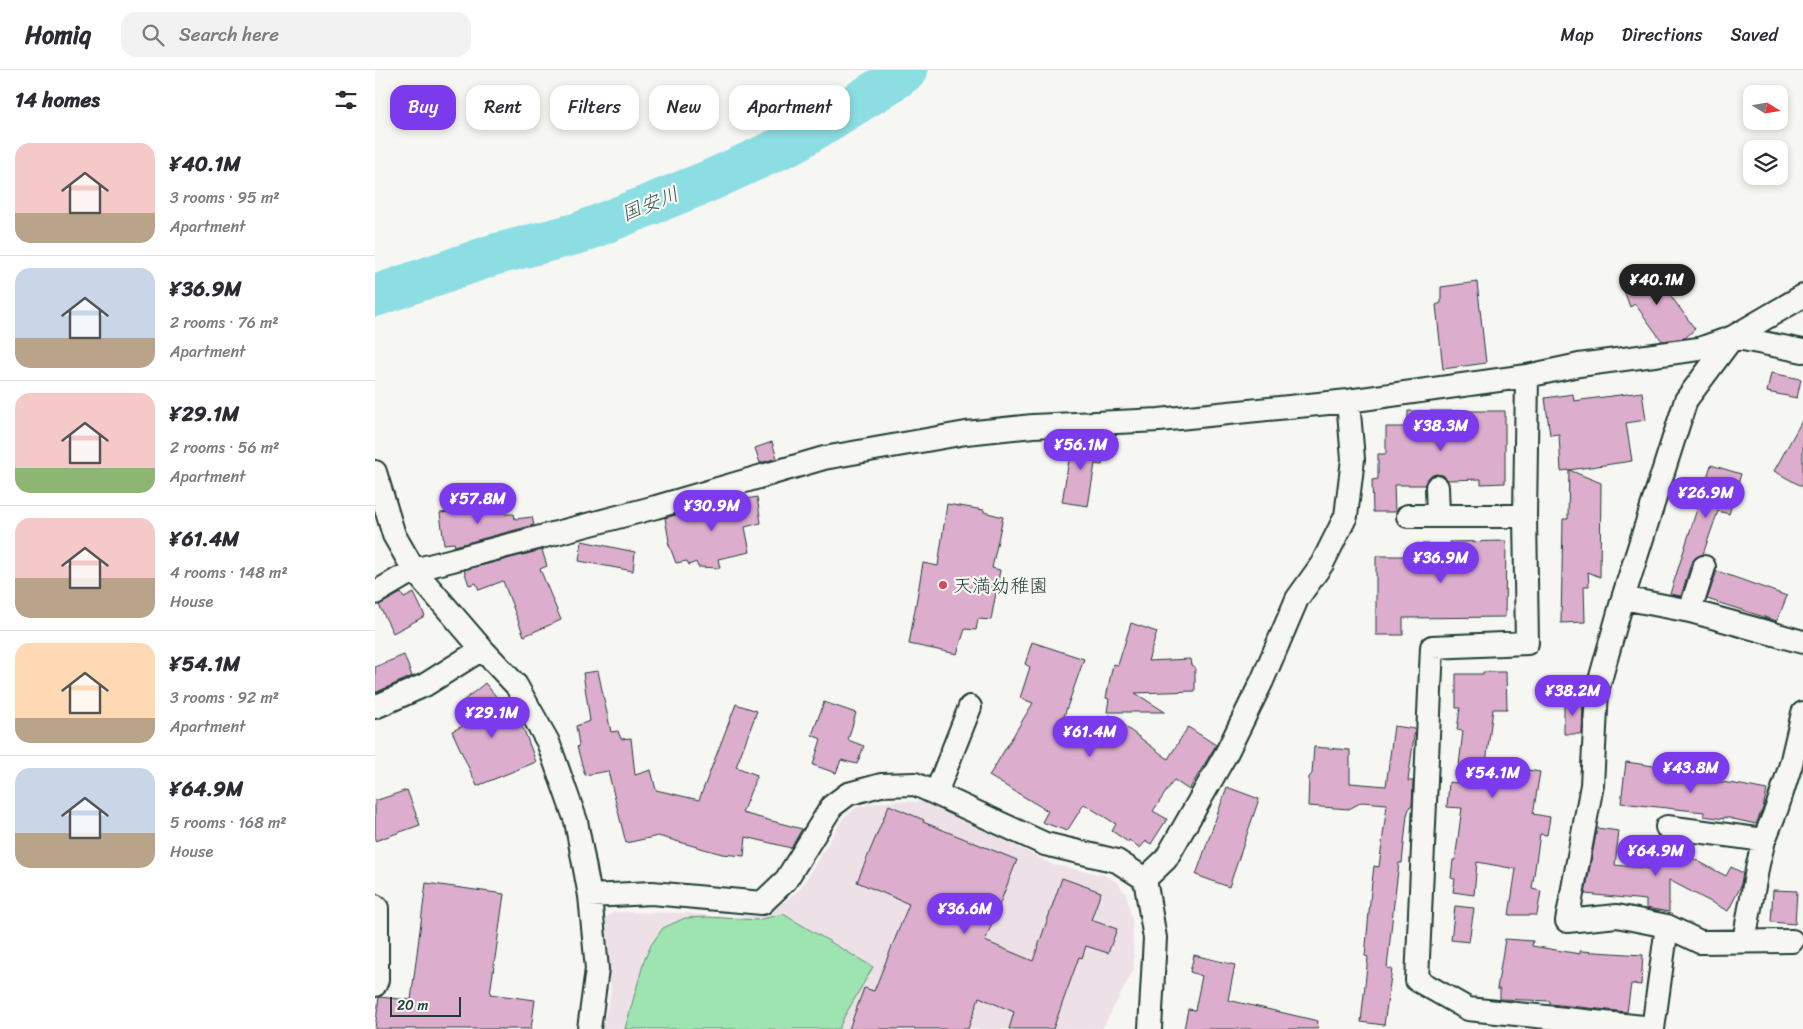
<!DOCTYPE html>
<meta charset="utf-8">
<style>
body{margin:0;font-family:Sriracha,"Klee One",sans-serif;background:#f2f2f3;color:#2b2b33;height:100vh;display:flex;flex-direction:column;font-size:19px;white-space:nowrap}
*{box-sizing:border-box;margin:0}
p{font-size:16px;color:#7c7c81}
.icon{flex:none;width:28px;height:28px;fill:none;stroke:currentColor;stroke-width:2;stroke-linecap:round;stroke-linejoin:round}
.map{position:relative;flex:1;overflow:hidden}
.details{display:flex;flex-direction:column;background:#fff;width:375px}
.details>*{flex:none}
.top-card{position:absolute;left:15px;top:15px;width:475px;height:45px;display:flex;gap:10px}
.needle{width:32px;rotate:101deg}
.controls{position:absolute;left:1368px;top:15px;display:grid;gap:10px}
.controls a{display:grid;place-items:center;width:45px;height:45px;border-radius:10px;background:#fff;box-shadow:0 2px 8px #0003;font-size:25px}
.scale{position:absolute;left:15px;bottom:12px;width:71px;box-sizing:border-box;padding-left:5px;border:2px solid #1f3d34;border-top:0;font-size:14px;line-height:18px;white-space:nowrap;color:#1f3d34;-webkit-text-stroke:4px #f6f6f2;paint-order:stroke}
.price{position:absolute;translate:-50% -42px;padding:0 11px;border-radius:18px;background:#7c3aed;color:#fff;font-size:16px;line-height:32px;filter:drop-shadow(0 1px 2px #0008)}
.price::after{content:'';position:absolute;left:50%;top:30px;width:15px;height:11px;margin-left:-8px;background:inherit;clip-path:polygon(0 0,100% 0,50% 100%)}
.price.on{background:#222;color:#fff}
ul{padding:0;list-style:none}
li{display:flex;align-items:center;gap:15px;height:125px;padding:0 15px}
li+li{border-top:1px solid #e1e1e2}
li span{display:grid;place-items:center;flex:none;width:140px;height:100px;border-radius:15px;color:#555}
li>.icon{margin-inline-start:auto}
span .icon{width:60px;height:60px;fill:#fffc;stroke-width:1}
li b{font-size:21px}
h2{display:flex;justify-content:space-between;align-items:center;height:60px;padding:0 15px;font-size:21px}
.chip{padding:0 18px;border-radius:15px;background:#fff;box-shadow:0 2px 8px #0003;font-size:18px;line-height:45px}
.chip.on{background:#7c3aed;color:#fff}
header{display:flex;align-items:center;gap:30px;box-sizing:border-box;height:70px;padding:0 25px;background:#fff;border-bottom:1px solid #e1e1e2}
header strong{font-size:24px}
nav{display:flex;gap:28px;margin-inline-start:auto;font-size:18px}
.search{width:350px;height:45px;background:#f2f2f3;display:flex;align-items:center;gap:12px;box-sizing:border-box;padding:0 18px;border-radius:15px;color:#7c7c81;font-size:19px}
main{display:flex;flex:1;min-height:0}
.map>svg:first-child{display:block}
</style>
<header>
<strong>Homiq</strong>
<div class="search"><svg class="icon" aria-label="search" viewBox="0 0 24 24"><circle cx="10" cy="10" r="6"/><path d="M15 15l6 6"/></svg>Search here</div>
<nav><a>Map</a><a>Directions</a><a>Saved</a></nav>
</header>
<main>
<section class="details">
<h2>14 homes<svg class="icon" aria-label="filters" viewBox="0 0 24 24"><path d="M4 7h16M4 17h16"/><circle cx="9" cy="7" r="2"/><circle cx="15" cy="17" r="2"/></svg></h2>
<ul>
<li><span style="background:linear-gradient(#f6c9c9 70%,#b9a48a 0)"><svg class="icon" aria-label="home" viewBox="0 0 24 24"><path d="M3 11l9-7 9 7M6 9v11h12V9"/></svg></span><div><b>¥40.1M</b><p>3 rooms · 95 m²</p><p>Apartment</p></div></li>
<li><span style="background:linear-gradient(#c9d6e8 70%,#b9a48a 0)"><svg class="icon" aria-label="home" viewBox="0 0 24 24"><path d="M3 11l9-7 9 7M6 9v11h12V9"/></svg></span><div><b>¥36.9M</b><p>2 rooms · 76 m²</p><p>Apartment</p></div></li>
<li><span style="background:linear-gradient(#f6c9c9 75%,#8fb573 0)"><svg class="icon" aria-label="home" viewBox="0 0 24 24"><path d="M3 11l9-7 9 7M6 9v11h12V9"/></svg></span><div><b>¥29.1M</b><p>2 rooms · 56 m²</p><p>Apartment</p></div></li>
<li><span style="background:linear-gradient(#f6c9c9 60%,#b9a48a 0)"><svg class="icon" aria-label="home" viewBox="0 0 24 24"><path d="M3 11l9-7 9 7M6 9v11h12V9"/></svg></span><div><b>¥61.4M</b><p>4 rooms · 148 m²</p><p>House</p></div></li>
<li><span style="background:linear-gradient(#ffd9b3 75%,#b9a48a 0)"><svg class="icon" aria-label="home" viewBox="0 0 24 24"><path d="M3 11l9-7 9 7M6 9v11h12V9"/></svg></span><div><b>¥54.1M</b><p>3 rooms · 92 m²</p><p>Apartment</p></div></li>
<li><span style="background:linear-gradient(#c9d6e8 65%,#b9a48a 0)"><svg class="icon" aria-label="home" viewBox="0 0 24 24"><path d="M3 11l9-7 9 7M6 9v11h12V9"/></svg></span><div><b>¥64.9M</b><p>5 rooms · 168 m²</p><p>House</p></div></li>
</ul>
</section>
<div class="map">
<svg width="1428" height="959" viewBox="0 0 1428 959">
<rect width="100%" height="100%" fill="#f6f6f2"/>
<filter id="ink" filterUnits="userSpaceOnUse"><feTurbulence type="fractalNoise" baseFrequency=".02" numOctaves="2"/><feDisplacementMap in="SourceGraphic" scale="10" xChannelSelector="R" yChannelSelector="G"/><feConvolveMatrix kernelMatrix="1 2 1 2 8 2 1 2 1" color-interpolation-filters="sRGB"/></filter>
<g filter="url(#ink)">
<path fill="#eee0e7" d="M 524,731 L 552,732 L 679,795 L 729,805 L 743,813 L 751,824 L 757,849 L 759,899 L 727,959 L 227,959 L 236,923 L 230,848 L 239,842 L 310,843 L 339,846 L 380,846 L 410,831 L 425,819 L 469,747 L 481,738 L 499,733 Z"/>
<path fill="#9de4b0" stroke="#5e9072" d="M 408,844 L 498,897 L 469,947 L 464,959 L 250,959 L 269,891 L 276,875 L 288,858 L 310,848 L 331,847 L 382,850 Z"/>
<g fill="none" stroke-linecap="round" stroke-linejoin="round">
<path stroke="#8cdee2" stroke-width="42" d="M 0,226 L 118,185 L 204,163 L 334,111 L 419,72 L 514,13 L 532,0"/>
</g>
<path fill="#ddadce" stroke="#1f3d34" d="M 1269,199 L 1273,202 L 1277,200 L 1320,259 L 1310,268 L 1287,271 L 1260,234 L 1255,237 L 1247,215 Z
M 1102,212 L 1111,293 L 1068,299 L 1061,235 L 1066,233 L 1066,217 Z
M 1396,303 L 1426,309 L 1422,328 L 1392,322 Z
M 1267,322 L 1271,350 L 1251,353 L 1257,391 L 1194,400 L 1226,413 L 1225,507 L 1213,502 L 1214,516 L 1209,516 L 1210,552 L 1186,553 L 1188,449 L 1193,449 L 1194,400 L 1186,401 L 1184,364 L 1175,365 L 1170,328 L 1198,324 L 1199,331 Z
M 1033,341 L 1130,341 L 1130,413 L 1106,414 L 1106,409 L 1073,410 L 1068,405 L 1061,404 L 1055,406 L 1049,415 L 1019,415 L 1020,442 L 998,442 L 997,410 L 1003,409 L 1003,384 L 1011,384 L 1011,357 L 1033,357 Z
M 1428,349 L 1428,417 L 1399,401 Z
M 695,370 L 730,376 L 727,395 L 720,394 L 713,436 L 687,432 L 694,390 L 691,390 Z
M 397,372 L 402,388 L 385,393 L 380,378 Z
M 1336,395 L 1366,404 L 1354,444 L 1343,441 L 1328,484 L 1321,487 L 1316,493 L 1306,526 L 1295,524 Z
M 382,427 L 386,453 L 370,457 L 375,482 L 343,489 L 345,498 L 323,497 L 321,492 L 314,495 L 312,491 L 301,493 L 293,472 L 294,471 L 290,448 L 325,438 Z
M 572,434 L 609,440 L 609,442 L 628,447 L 617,498 L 625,500 L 616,550 L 603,549 L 601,560 L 590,559 L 582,584 L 534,574 L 548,493 L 563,496 Z
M 109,438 L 110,443 L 129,441 L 130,444 L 139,444 L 140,449 L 157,447 L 159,455 L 80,476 L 79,473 L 69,474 L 65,443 Z
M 207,471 L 260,482 L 258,501 L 204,491 Z
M 1131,471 L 1130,547 L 1028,548 L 1028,565 L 1001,565 L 1001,486 L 1041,486 L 1041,474 L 1075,474 L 1075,472 Z
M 167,480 L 172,496 L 165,499 L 186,550 L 149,566 L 128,511 L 104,520 L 101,513 L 94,515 L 89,500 Z
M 1342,501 L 1412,526 L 1402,551 L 1332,529 Z
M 26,523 L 29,528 L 39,523 L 50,546 L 18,563 L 4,535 Z
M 756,553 L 782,562 L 773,591 L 815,589 L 816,595 L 820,597 L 820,621 L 760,623 L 790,642 L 732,642 L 734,629 L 731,628 L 738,594 L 743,595 Z
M 657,572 L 709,589 L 688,649 L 713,665 L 735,645 L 793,689 L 813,657 L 841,675 L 814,720 L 799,710 L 778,741 L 792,749 L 776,774 L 771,771 L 765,778 L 754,770 L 753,772 L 737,761 L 741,754 L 709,734 L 692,761 L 667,752 L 673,741 L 614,706 L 658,633 L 645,628 L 655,597 L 650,594 Z
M 29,585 L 37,606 L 0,623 L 0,597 Z
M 223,601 L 236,662 L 243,661 L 246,669 L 256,668 L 260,705 L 276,700 L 281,720 L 324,730 L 361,634 L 382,641 L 361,697 L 382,705 L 367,743 L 427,759 L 416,778 L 371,767 L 369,786 L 347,784 L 283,766 L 251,773 L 233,701 L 210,705 L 202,677 L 204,675 L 201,656 L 215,651 L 208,603 Z
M 1108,602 L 1131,602 L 1132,639 L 1118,639 L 1111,693 L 1165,702 L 1158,744 L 1175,747 L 1172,765 L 1165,764 L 1157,819 L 1166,821 L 1162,845 L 1134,845 L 1141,799 L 1102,792 L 1099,825 L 1078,822 L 1080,809 L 1076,808 L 1078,790 L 1080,790 L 1087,738 L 1072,737 L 1074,712 L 1082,713 L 1088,661 L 1082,660 L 1085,638 L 1081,638 L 1081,604 L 1108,604 Z
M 110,613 L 149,660 L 161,692 L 102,716 L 77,661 L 103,649 L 88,631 Z
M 1189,629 L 1208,630 L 1207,664 L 1189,664 Z
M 449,632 L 481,643 L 473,670 L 489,676 L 482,694 L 466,690 L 461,703 L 438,695 L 446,669 L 437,665 Z
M 1019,656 L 1040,659 L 1033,711 L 1038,711 L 1037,736 L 1035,736 L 1032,745 L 1027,793 L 1024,793 L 1019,833 L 1012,898 L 1017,899 L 1009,955 L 986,952 L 993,887 L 990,886 L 996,821 L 999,796 L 1004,797 L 1012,734 L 987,732 L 974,739 L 933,736 L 934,707 L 937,704 L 939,677 L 975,680 L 975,713 L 1011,716 Z
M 1251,692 L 1286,697 L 1285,704 L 1361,714 L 1392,720 L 1388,738 L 1381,754 L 1349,747 L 1349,749 L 1329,746 L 1329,742 L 1246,733 Z
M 852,717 L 884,729 L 854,817 L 821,805 Z
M 32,720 L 45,755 L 0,771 L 0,731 Z
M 514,735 L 549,750 L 548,752 L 642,790 L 610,871 L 658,891 L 687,808 L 726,822 L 716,850 L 742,859 L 733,883 L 711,876 L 707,888 L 704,887 L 678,959 L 634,959 L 639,942 L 604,927 L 593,959 L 474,959 L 489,918 L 499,921 L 534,834 L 482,812 Z
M 1222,758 L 1244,761 L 1240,795 L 1278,799 L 1280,783 L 1317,788 L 1351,806 L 1356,797 L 1368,803 L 1365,818 L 1353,841 L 1294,810 L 1294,842 L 1271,838 L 1271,830 L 1210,824 Z
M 51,813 L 129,824 L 115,924 L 160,930 L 156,959 L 0,959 L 4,927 L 36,930 Z
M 1398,820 L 1422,821 L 1420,854 L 1396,852 Z
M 1080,836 L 1099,838 L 1094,872 L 1076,870 Z
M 1130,869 L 1158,871 L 1157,876 L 1205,884 L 1205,881 L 1268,885 L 1266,915 L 1256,914 L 1252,942 L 1175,934 L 1175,931 L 1125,929 L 1125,919 L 1122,919 Z
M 819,885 L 860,895 L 853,930 L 943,951 L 942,959 L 809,959 L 813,939 L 820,940 L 827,906 L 815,902 Z"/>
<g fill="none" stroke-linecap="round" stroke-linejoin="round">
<g stroke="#1f3d34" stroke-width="26">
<path id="minor" d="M 1358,267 L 1428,281
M 1152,306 L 1150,446 L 1152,573 L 1057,577 L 1042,910 L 1093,939 L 1278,958
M 0,402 L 19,465 L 39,500 L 107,579 L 141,615 L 173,672 L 201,751 L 215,826 L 222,899 L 214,959
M 1062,417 L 1063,445
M 1033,446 L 1150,446
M 0,523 L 39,500 L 281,437 L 449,388 L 591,363 L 658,356 L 784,350 L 973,331 L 1152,306 L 1204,295 L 1324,279 L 1358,267 L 1428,226
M 1248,528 L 1315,541 L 1428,572
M 1315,541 L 1329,497
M 0,637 L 50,615 L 107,579
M 561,723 L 595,637
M 1292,757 L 1389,770
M 770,809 L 791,789 L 852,682 L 887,611 L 922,529 L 947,494 L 971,446 L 978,389 L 973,331
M 215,826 L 277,823 L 387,833 L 411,810 L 457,736 L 473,724 L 506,715 L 540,714 L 670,774 L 742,791 L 770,809 L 780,868 L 775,959
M 0,836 L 2,838 L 2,910 L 0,915
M 1292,856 L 1325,872 L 1417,871
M 1369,871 L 1383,794 L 1389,770 L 1402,738 L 1416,694 L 1428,643
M 1278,959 L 1292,856 L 1242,846 L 1192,851 L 1217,715 L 1222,621 L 1248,528 L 1311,330 L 1358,267"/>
</g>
<use href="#minor" stroke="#f6f6f2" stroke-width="22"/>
</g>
</g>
<circle fill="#d1495b" stroke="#f6f6f2" stroke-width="2" cx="568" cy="515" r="5"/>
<g text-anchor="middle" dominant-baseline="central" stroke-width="4.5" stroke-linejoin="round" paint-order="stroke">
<g font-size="19" fill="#1f3d34" stroke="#f6f6f2" text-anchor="start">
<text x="578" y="515">天満幼稚園</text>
</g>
<g font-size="20" font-style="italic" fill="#355d57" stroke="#f6f6f2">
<text transform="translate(275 134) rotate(-22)">国安川</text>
</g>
</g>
</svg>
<div class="controls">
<a><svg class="needle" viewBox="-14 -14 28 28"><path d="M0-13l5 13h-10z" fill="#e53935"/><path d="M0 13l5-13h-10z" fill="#7c7c81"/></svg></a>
<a><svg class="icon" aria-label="layers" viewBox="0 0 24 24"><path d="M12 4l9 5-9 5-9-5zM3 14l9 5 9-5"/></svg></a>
</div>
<div class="scale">20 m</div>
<b class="price on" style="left:1282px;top:236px">¥40.1M</b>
<b class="price" style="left:1066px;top:382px">¥38.3M</b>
<b class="price" style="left:706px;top:401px">¥56.1M</b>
<b class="price" style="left:1331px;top:449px">¥26.9M</b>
<b class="price" style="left:103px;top:455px">¥57.8M</b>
<b class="price" style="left:337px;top:462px">¥30.9M</b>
<b class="price" style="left:1066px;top:514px">¥36.9M</b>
<b class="price" style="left:1198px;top:647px">¥38.2M</b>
<b class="price" style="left:117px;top:669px">¥29.1M</b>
<b class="price" style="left:715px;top:688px">¥61.4M</b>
<b class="price" style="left:1316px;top:724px">¥43.8M</b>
<b class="price" style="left:1118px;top:729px">¥54.1M</b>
<b class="price" style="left:1281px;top:807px">¥64.9M</b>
<b class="price" style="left:590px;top:865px">¥36.6M</b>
<div class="top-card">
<a class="chip on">Buy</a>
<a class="chip">Rent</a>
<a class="chip">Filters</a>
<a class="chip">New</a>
<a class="chip">Apartment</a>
</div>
</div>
</main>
